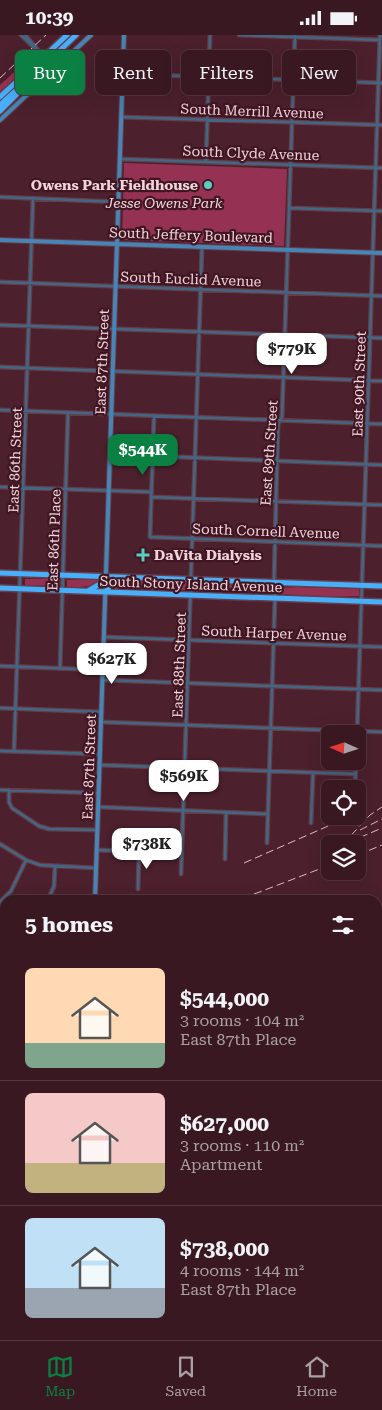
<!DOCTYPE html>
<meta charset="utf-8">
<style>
body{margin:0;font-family:"Roboto Serif",serif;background:#40212a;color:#f1f3f6;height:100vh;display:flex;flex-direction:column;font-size:19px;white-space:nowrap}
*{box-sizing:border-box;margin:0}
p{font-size:16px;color:#aba0a5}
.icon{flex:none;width:28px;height:28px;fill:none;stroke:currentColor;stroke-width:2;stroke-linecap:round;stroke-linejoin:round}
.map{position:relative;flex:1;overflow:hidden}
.sheet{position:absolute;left:0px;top:860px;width:382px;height:445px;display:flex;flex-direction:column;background:#391822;border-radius:15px 15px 0 0;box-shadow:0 5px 20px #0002,0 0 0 1px #533740}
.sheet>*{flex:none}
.hud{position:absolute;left:15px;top:15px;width:352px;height:45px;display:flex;gap:10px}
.needle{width:32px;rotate:273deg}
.controls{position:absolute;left:321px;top:690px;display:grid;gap:10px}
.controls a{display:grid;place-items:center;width:45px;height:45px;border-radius:8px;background:#391822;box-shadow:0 5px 20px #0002,0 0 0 1px #533740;font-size:25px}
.price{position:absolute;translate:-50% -42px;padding:0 11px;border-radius:10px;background:#fff;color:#222;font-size:16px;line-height:32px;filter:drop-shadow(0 1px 2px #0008)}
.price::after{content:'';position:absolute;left:50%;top:30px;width:15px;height:11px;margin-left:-8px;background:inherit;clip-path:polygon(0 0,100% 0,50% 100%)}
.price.current{background:#0b8043;color:#fff}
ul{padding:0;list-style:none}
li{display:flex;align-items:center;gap:15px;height:125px;padding:0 25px}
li+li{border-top:1px solid #533740}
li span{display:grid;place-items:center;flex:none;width:140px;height:100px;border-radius:8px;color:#555}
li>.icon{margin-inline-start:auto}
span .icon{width:60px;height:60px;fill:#fffc;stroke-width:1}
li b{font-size:21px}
h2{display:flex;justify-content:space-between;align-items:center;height:60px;padding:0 25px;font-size:21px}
.tag{padding:0 18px;border-radius:8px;background:#391822;box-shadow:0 5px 20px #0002,0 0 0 1px #533740;font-size:18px;line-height:45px}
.tag.current{background:#0b8043;color:#fff}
.status{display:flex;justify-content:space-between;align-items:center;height:35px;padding:0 25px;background:#391822;direction:ltr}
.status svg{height:14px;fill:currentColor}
.menu{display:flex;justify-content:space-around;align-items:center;height:70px;border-top:1px solid #533740;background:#391822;font-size:14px;color:#aba0a5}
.menu a{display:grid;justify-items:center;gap:2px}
.menu .current{color:#0b8043}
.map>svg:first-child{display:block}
</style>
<div class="status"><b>10:39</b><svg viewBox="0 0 49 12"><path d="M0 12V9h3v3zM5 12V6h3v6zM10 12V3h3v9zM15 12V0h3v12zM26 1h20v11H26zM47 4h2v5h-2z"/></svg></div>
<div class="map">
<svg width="382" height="1305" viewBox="0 0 382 1305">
<rect width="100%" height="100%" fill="#4c202d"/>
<path fill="#953253" d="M 34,19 L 38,22 L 0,57 L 0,50 Z
M 124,128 L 287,134 L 284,211 L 122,205 Z
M 60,543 L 60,550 L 25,551 L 25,544 Z
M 103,544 L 91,551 L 67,553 L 67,545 Z
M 122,547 L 154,547 L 187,548 L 187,555 L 111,554 L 111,551 Z
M 197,549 L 272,551 L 272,557 L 195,556 Z
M 299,552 L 359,554 L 359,561 L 328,562 L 279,559 L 279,553 Z
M 5,932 L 5,968 L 0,968 L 0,934 Z"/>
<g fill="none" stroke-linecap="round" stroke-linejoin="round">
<g stroke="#663d49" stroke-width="5">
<path id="street" d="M 21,0 L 55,33
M 25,0 L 38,15
M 239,0 L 380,5
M 123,39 L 382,48
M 121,82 L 382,90
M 120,124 L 382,133
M 206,127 L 210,0
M 0,162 L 118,167
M 289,173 L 382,176
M 0,247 L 382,261
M 0,290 L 382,303
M 0,332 L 382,346
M 0,375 L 382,389
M 154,381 L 150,502 L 382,511
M 152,421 L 382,430
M 0,452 L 151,457
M 151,462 L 382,470
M 104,602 L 382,612
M 0,631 L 103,635
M 60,633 L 68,378
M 103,645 L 382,655
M 0,673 L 102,677
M 101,687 L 382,697
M 357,699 L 380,0
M 0,716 L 100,719
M 14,716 L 33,163
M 100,730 L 355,739
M 355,754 L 356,726
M 0,755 L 98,758
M 9,755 L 9,767 L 12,773 L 39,791 L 49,794 L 98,795
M 99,772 L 268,779
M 311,788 L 313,738
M 267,808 L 275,563 L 274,547 L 278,389 L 282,382 L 295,0
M 0,809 L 26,825 L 40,830 L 96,833
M 97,815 L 182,818
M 225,824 L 226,778
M 181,839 L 202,212
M 138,854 L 139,816
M 48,865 L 54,851 L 55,831
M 0,867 L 11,856 L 26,825
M 378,900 L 382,900
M 0,907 L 5,906
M 378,942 L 382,942
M 378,985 L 382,985
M 378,1027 L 382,1027
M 378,1070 L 382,1070
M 378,1112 L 382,1112
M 0,1142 L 5,1142
M 0,1148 L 2,1067
M 378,1168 L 382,1169
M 0,1185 L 5,1185
M 123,1305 L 124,1300
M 166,1305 L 166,1300
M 209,1305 L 209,1300
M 251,1305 L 252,1300
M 294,1305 L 294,1300
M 337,1305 L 337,1300
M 379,1305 L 382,1235"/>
</g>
<g stroke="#663d49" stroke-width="6">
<path id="secondary" d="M 0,85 L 91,0
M 0,205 L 382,218
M 95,865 L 124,0
M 0,1227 L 5,1227
M 378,1240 L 382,1240
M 80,1305 L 80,1300"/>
</g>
<g stroke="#663d49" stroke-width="8">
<path id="highway" d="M 47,19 L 67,0
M 51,24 L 76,0
M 0,62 L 40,25
M 0,70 L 44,30
M 0,76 L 16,60
M 0,538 L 382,551
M 0,553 L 382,567
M 88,556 L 105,546 L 106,542
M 106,557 L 110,550 L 126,544"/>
</g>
<use href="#street" stroke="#416785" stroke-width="2.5"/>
<use href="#secondary" stroke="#4685b5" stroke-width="4"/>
<use href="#highway" stroke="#48b0fb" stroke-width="5"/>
<path stroke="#debfc6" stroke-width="1" stroke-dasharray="8 4" stroke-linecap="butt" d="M 0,43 L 46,0
M 360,795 L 382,784
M 343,809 L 370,780 L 382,772
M 350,809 L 361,802 L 382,793
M 358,820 L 382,810
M 244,828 L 351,781
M 231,865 L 257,858 L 330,830
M 0,1046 L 5,1047
M 0,1059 L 5,1060
M 378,1125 L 382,1127
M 378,1134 L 382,1135
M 378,1144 L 382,1145"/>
<g stroke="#663d49" stroke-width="8" stroke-linecap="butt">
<path id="highway-bridge" d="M 40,25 L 47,19
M 44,30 L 51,24"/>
</g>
<use href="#highway-bridge" stroke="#48b0fb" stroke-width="5"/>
</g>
<g fill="#59cebe" stroke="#411623" stroke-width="2">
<circle cx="208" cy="150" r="5"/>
<path d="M140.5 512.5h5v5h5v5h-5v5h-5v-5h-5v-5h5z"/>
</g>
<g text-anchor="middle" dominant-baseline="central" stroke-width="4.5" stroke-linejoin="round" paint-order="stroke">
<g font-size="14" fill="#f1d4da" stroke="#411623">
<text transform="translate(252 76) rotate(2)">South Merrill Avenue</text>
<text transform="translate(251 118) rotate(2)">South Clyde Avenue</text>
<text transform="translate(191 200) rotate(2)">South Jeffery Boulevard</text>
<text transform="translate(191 244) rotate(2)">South Euclid Avenue</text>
<text transform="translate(102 327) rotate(-88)">East 87th Street</text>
<text transform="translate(359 349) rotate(-88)">East 90th Street</text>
<text transform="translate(269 418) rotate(-86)">East 89th Street</text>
<text transform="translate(15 425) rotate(-88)">East 86th Street</text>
<text transform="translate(266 496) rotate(2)">South Cornell Avenue</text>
<text transform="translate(54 505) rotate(-88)">East 86th Place</text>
<text transform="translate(191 549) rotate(2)">South Stony Island Avenue</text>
<text transform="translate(274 598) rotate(2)">South Harper Avenue</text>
<text transform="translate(179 630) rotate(-88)">East 88th Street</text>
<text transform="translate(89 732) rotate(-88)">East 87th Street</text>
</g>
<g font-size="14" font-weight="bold" fill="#f1d4da" stroke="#411623" text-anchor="end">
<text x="198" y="150">Owens Park Fieldhouse</text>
<text x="154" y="520" text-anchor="start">DaVita Dialysis</text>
</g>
<g font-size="14" font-style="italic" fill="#f5d6dd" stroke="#411623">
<text x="164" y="168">Jesse Owens Park</text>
</g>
</g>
</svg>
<div class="controls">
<a><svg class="needle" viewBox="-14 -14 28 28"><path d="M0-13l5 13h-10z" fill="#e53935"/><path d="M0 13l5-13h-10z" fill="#aba0a5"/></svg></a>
<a><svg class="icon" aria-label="locate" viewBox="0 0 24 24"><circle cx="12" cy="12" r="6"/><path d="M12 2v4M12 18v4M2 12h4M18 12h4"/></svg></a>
<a><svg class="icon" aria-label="layers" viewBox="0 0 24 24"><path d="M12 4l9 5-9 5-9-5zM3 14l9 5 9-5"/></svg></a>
</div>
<b class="price" style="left:292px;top:340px">$779K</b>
<b class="price current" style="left:143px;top:441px">$544K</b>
<b class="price" style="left:112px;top:650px">$627K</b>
<b class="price" style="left:184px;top:767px">$569K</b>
<b class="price" style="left:147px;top:835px">$738K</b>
<div class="hud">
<a class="tag current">Buy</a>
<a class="tag">Rent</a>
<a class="tag">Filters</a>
<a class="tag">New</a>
</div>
<section class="sheet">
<h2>5 homes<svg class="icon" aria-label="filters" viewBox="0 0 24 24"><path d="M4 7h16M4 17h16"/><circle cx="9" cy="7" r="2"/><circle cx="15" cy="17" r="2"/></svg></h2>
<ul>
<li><span style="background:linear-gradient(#ffd9b3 75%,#7fa58c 0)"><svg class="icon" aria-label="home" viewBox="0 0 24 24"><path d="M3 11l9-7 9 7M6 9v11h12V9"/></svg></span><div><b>$544,000</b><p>3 rooms · 104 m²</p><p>East 87th Place</p></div></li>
<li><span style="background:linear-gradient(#f6c9c9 70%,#c2b280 0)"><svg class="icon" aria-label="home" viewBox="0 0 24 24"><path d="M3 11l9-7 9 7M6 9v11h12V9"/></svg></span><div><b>$627,000</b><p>3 rooms · 110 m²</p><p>Apartment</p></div></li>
<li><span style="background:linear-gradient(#bfe0f5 70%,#9aa5b1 0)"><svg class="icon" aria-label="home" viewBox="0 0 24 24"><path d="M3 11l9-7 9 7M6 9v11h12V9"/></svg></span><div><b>$738,000</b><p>4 rooms · 144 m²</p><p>East 87th Place</p></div></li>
</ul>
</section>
</div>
<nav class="menu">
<a class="current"><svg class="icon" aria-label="map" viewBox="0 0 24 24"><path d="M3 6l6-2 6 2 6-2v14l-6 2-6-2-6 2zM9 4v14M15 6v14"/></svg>Map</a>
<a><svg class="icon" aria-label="saved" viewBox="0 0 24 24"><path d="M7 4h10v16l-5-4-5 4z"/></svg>Saved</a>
<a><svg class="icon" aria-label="home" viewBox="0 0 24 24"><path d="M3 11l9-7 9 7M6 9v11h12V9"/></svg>Home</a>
</nav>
